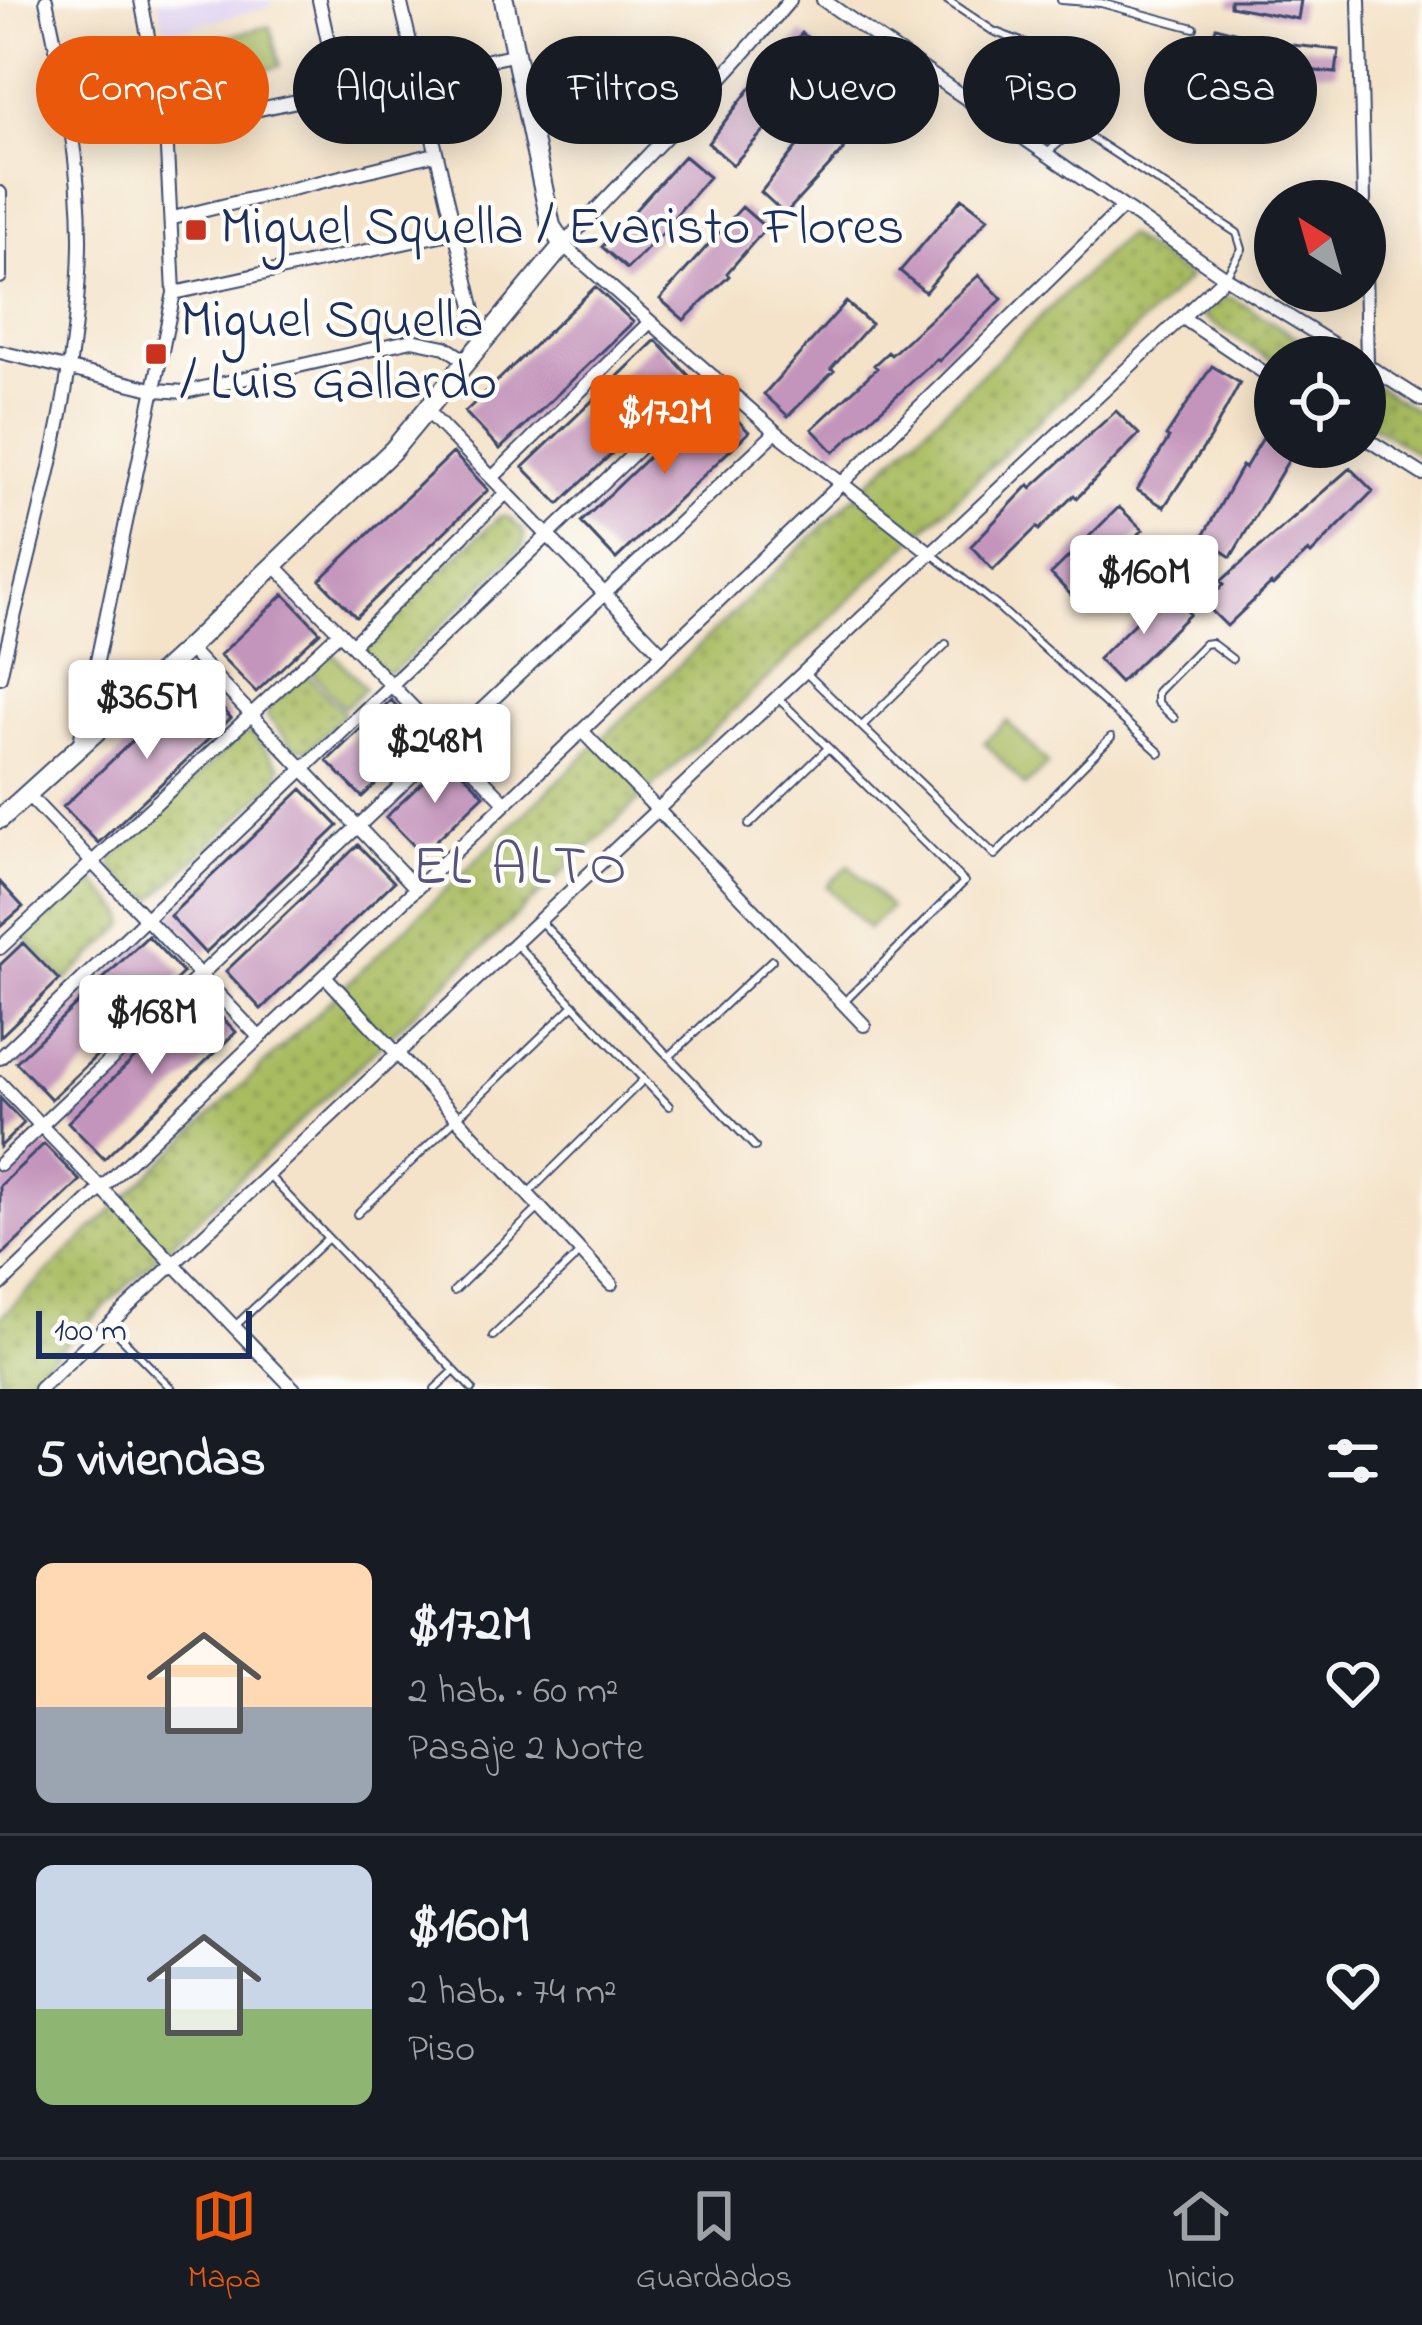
<!DOCTYPE html>
<html lang="es">
<meta charset="utf-8">
<style>
body{margin:0;font-family:"Indie Flower",sans-serif;background:#242831;color:#f1f3f6;height:100vh;display:flex;flex-direction:column;font-size:45px;white-space:nowrap}
*{box-sizing:border-box;margin:0}
p{font-size:39px;color:#9ea1a6}
.icon{flex:none;width:66px;height:66px;fill:none;stroke:currentColor;stroke-width:2;stroke-linecap:round;stroke-linejoin:round}
.map{position:relative;height:1389px;overflow:hidden}
.drawer{display:flex;flex-direction:column;background:#171b24;flex:1}
.drawer>*{flex:none}
.top-card{position:absolute;left:36px;top:36px;width:1350px;height:108px;display:flex;gap:24px}
.needle{width:78px;rotate:323deg}
.buttons{position:absolute;left:1254px;top:180px;display:grid;gap:24px}
.buttons a{display:grid;place-items:center;width:132px;height:132px;border-radius:50%;background:#171b24;box-shadow:0 6px 30px #0003;font-size:60px}
.scale{position:absolute;left:36px;bottom:30px;width:216px;box-sizing:border-box;padding-left:12px;border:6px solid #1b2f5e;border-top:0;font-size:33px;line-height:42px;white-space:nowrap;color:#1b2f5e;-webkit-text-stroke:9px #fdfcf7;paint-order:stroke}
.price{position:absolute;translate:-50% -102px;padding:0 27px;border-radius:12px;background:#fff;color:#222;font-size:39px;line-height:78px;filter:drop-shadow(0 3px 6px #0008)}
.price::after{content:'';position:absolute;left:50%;top:72px;width:36px;height:27px;margin-left:-18px;background:inherit;clip-path:polygon(0 0,100% 0,50% 100%)}
.price.selected{background:#ea580c;color:#fff}
ul{padding:0;list-style:none}
li{display:flex;align-items:center;gap:36px;height:300px;padding:0 36px}
li+li{border-top:3px solid #363941}
li span{display:grid;place-items:center;flex:none;width:336px;height:240px;border-radius:18px;color:#555}
li>.icon{margin-inline-start:auto}
span .icon{width:144px;height:144px;fill:#fffc;stroke-width:1}
li b{font-size:51px}
h2{display:flex;justify-content:space-between;align-items:center;height:144px;padding:0 36px;font-size:51px}
.pill{padding:0 42px;border-radius:54px;background:#171b24;box-shadow:0 6px 30px #0003;font-size:42px;line-height:108px}
.pill.selected{background:#ea580c;color:#fff}
.tabs{display:flex;justify-content:space-around;align-items:center;height:168px;border-top:3px solid #363941;background:#171b24;font-size:33px;color:#9ea1a6}
.tabs a{display:grid;justify-items:center;gap:6px}
.tabs .selected{color:#ea580c}
.map>svg:first-child{display:block}
</style>
<div class="map">
<svg width="1422" height="1389" viewBox="0 0 1422 1389">
<defs>
<pattern id="grass-dots" width="8" height="8" patternUnits="userSpaceOnUse" patternTransform="scale(3)"><rect width="8" height="8" fill="#a9bc60"/><path d="M2 2h.1M6 6h.1" fill="none" stroke="#899952" stroke-width="1.8" stroke-linecap="round"/></pattern>
</defs>
<rect width="100%" height="100%" fill="#fdfcf7"/>
<filter id="ink" filterUnits="userSpaceOnUse"><feTurbulence type="fractalNoise" baseFrequency=".00833" numOctaves="2"/><feDisplacementMap in="SourceGraphic" scale="24" xChannelSelector="R" yChannelSelector="G"/><feConvolveMatrix kernelMatrix="1 2 1 2 8 2 1 2 1" color-interpolation-filters="sRGB"/></filter>
<filter id="wash" filterUnits="userSpaceOnUse"><feTurbulence type="fractalNoise" baseFrequency=".004" numOctaves="4" result="noise"/><feDisplacementMap in="SourceGraphic" scale="48" xChannelSelector="R" yChannelSelector="G"/><feGaussianBlur stdDeviation="2.7" result="paint"/><feColorMatrix in="noise" values="0 0 0 0 0 0 0 0 0 0 0 0 0 0 0 0 0 1.4 0 .05"/><feComposite in="paint" operator="in"/></filter>
<g filter="url(#wash)">
<rect width="100%" height="100%" fill="#f4e3c9"/>
<path fill="#e1d4f3" d="M 157,0 L 270,0 L 272,6 L 166,33 Z"/>
<path fill="url(#grass-dots)" stroke="#62765f" stroke-width="3" d="M 1126,235 L 1189,278 L 18,1389 L 0,1389 L 0,1318 Z
M 1223,297 L 1234,299 L 1329,357 L 1275,357 L 1275,363 L 1202,316 Z
M 1365,379 L 1422,414 L 1422,457 L 1365,421 Z
M 500,516 L 508,517 L 524,532 L 524,545 L 394,671 L 385,673 L 364,652 L 364,642 Z
M 306,674 L 344,714 L 309,749 L 294,748 L 267,716 L 269,707 Z
M 251,733 L 280,767 L 277,781 L 152,900 L 140,897 L 112,868 L 113,858 L 242,734 Z
M 85,880 L 93,880 L 124,913 L 126,924 L 66,981 L 24,937 Z"/>
<path fill="#a9bc60" stroke="#62765f" stroke-width="3" d="M 270,26 L 280,66 L 209,83 L 200,43 Z
M 330,650 L 365,688 L 344,708 L 309,669 Z
M 1007,721 L 1048,764 L 1025,786 L 984,742 Z
M 849,865 L 890,908 L 868,929 L 827,886 Z"/>
<g id="blocks">
<path fill="#c495bc" d="M 1230,0 L 1301,0 L 1298,19 L 1230,6 Z
M 1216,27 L 1273,43 L 1339,50 L 1336,73 L 1268,66 L 1210,50 Z
M 802,33 L 827,54 L 789,103 L 733,165 L 708,143 L 759,77 L 762,80 Z
M 854,82 L 879,103 L 841,153 L 785,214 L 761,192 L 812,127 L 815,129 Z
M 684,156 L 709,177 L 670,222 L 672,224 L 627,269 L 602,247 Z
M 962,198 L 988,218 L 925,292 L 900,271 Z
M 742,207 L 766,228 L 727,273 L 729,276 L 684,320 L 660,299 Z
M 979,275 L 1002,299 L 939,361 L 937,359 L 834,452 L 812,429 L 877,368 L 874,365 L 888,352 L 891,355 Z
M 595,287 L 633,322 L 500,449 L 465,412 Z
M 846,302 L 871,324 L 831,369 L 834,371 L 788,416 L 764,394 Z
M 656,340 L 691,378 L 559,504 L 523,467 Z
M 1212,366 L 1240,383 L 1210,438 L 1164,507 L 1137,490 L 1169,438 L 1166,436 Z
M 713,395 L 749,432 L 616,559 L 581,522 Z
M 1116,411 L 1139,434 L 1077,498 L 1074,495 L 1039,530 L 1037,527 L 993,570 L 971,546 L 1029,485 L 1031,488 Z
M 1275,418 L 1275,447 L 1294,451 L 1231,557 L 1202,538 L 1242,466 L 1245,468 Z
M 453,453 L 488,490 L 356,617 L 320,580 Z
M 1350,468 L 1373,491 L 1311,554 L 1308,551 L 1273,586 L 1271,584 L 1227,626 L 1204,603 L 1224,584 L 1221,581 Z
M 1119,507 L 1143,530 L 1074,598 L 1051,574 Z
M 1166,592 L 1190,614 L 1120,682 L 1098,659 Z
M 284,594 L 320,632 L 256,692 L 220,655 Z
M 196,680 L 231,718 L 98,843 L 63,807 Z
M 391,700 L 426,737 L 362,797 L 327,761 Z
M 448,758 L 484,795 L 422,854 L 386,817 Z
M 302,789 L 338,826 L 205,953 L 170,916 Z
M 358,845 L 394,882 L 261,1009 L 226,971 Z
M 0,882 L 23,907 L 0,927 Z
M 148,936 L 183,973 L 51,1099 L 16,1062 Z
M 23,943 L 59,980 L 0,1037 L 0,965 Z
M 200,995 L 236,1032 L 104,1159 L 68,1122 Z
M 0,1098 L 24,1123 L 0,1147 Z
M 44,1144 L 80,1181 L 0,1257 L 0,1186 Z"/>
</g>
</g>
<g filter="url(#ink)">
<use href="#blocks" fill-opacity="0" stroke="#3c4a6e" stroke-width="3"/>
<g fill="none" stroke-linecap="round" stroke-linejoin="round">
<g stroke="#3c4a6e" stroke-width="10">
<path id="lane" d="M 947,0 L 993,31 L 1050,53
M 1061,0 L 1101,3 L 1194,28
M 1048,152 L 1072,132 L 1082,132 L 1237,233 L 1242,249 L 1226,276
M 932,554 L 996,605 L 1160,753
M 806,673 L 995,855 L 1111,737
M 779,699 L 964,882 L 843,1003
M 1174,718 L 1157,702 L 1157,692 L 1204,644 L 1211,643 L 1232,659
M 863,725 L 946,644
M 749,825 L 828,748
M 540,921 L 755,1147
M 516,944 L 669,1106
M 670,1056 L 772,960
M 269,1176 L 472,1389
M 527,1194 L 644,1079
M 357,1214 L 574,1005
M 454,1291 L 537,1210
M 109,1325 L 172,1389
M 235,1326 L 328,1238
M 493,1336 L 581,1252
M 435,1389 L 454,1371"/>
</g>
<g stroke="#3c4a6e" stroke-width="16">
<path id="street" d="M 319,0 L 339,92
M 400,0 L 481,340
M 790,0 C 718,86 639,163 563,245 L 776,432 L 932,554
M 823,0 L 1225,277 L 1354,357
M 1359,0 L 1364,201
M 166,129 L 517,54
M 0,193 L 0,277
M 173,218 L 435,154
M 1365,268 L 1367,365
M 174,293 L 454,232
M 1183,318 L 1275,380
M 0,352 L 156,390 L 185,392 L 412,340 L 445,347 L 465,360
M 1365,364 L 1422,400
M 427,411 L 663,654
M 1365,438 L 1422,474
M 492,478 L 650,322
M 274,565 L 506,803
M 352,645 L 506,493
M 188,648 L 416,888
M 0,677 C 32,535 78,390 80,245 C 81,161 63,81 46,0
M 582,731 L 864,1025
M 79,747 L 174,293 L 166,129 L 141,0
M 28,795 L 260,1038
M 0,948 L 340,632
M 325,976 L 611,1284
M 0,1058 L 714,377
M 0,1083 L 294,1389
M 0,1164 L 776,432
M 0,1285 L 841,484 L 1122,208
M 40,1389 L 1225,277"/>
</g>
<g stroke="#3c4a6e" stroke-width="22">
<path id="secondary" d="M 0,819 L 188,648 L 394,449 L 563,245 L 551,226 L 504,0"/>
</g>
<use href="#lane" stroke="#fff" stroke-width="6"/>
<use href="#street" stroke="#fff" stroke-width="12"/>
<use href="#secondary" stroke="#fff" stroke-width="18"/>
</g>
</g>
<g fill="#c8321e" stroke="#fdfcf7" stroke-width="4.5">
<rect x="184" y="218" width="24" height="24" rx="6"/>
<rect x="144" y="342" width="24" height="24" rx="6"/>
</g>
<g text-anchor="middle" dominant-baseline="central" stroke-width="9" stroke-linejoin="round" paint-order="stroke">
<g font-size="54" fill="#1b2f5e" stroke="#fdfcf7" text-anchor="start">
<text x="220" y="230">Miguel Squella / Evaristo Flores</text>
<text x="180" y="323">Miguel Squella<tspan x="180" dy="62">/ Luis Gallardo</tspan></text>
</g>
<g font-size="57" letter-spacing="3" fill="#56537f" stroke="#fdfcf7">
<text x="521" y="869">EL ALTO</text>
</g>
</g>
</svg>
<div class="buttons">
<a><svg class="needle" viewBox="-14 -14 28 28"><path d="M0-13l5 13h-10z" fill="#e53935"/><path d="M0 13l5-13h-10z" fill="#9ea1a6"/></svg></a>
<a><svg class="icon" aria-label="locate" viewBox="0 0 24 24"><circle cx="12" cy="12" r="6"/><path d="M12 2v4M12 18v4M2 12h4M18 12h4"/></svg></a>
</div>
<div class="scale">100 m</div>
<b class="price selected" style="left:665px;top:477px">$172M</b>
<b class="price" style="left:1144px;top:637px">$160M</b>
<b class="price" style="left:147px;top:762px">$365M</b>
<b class="price" style="left:435px;top:806px">$248M</b>
<b class="price" style="left:152px;top:1077px">$168M</b>
<div class="top-card">
<a class="pill selected">Comprar</a>
<a class="pill">Alquilar</a>
<a class="pill">Filtros</a>
<a class="pill">Nuevo</a>
<a class="pill">Piso</a>
<a class="pill">Casa</a>
</div>
</div>
<section class="drawer">
<h2>5 viviendas<svg class="icon" aria-label="filters" viewBox="0 0 24 24"><path d="M4 7h16M4 17h16"/><circle cx="9" cy="7" r="2"/><circle cx="15" cy="17" r="2"/></svg></h2>
<ul>
<li><span style="background:linear-gradient(#ffd9b3 60%,#9aa5b1 0)"><svg class="icon" aria-label="home" viewBox="0 0 24 24"><path d="M3 11l9-7 9 7M6 9v11h12V9"/></svg></span><div><b>$172M</b><p>2 hab. · 60 m²</p><p>Pasaje 2 Norte</p></div><svg class="icon" aria-label="heart" viewBox="0 0 24 24"><path d="M12 20l-8-8c-3-5 5-10 8-4 3-6 11-1 8 4z"/></svg></li>
<li><span style="background:linear-gradient(#c9d6e8 60%,#8fb573 0)"><svg class="icon" aria-label="home" viewBox="0 0 24 24"><path d="M3 11l9-7 9 7M6 9v11h12V9"/></svg></span><div><b>$160M</b><p>2 hab. · 74 m²</p><p>Piso</p></div><svg class="icon" aria-label="heart" viewBox="0 0 24 24"><path d="M12 20l-8-8c-3-5 5-10 8-4 3-6 11-1 8 4z"/></svg></li>
</ul>
</section>
<nav class="tabs">
<a class="selected"><svg class="icon" aria-label="map" viewBox="0 0 24 24"><path d="M3 6l6-2 6 2 6-2v14l-6 2-6-2-6 2zM9 4v14M15 6v14"/></svg>Mapa</a>
<a><svg class="icon" aria-label="saved" viewBox="0 0 24 24"><path d="M7 4h10v16l-5-4-5 4z"/></svg>Guardados</a>
<a><svg class="icon" aria-label="home" viewBox="0 0 24 24"><path d="M3 11l9-7 9 7M6 9v11h12V9"/></svg>Inicio</a>
</nav>
